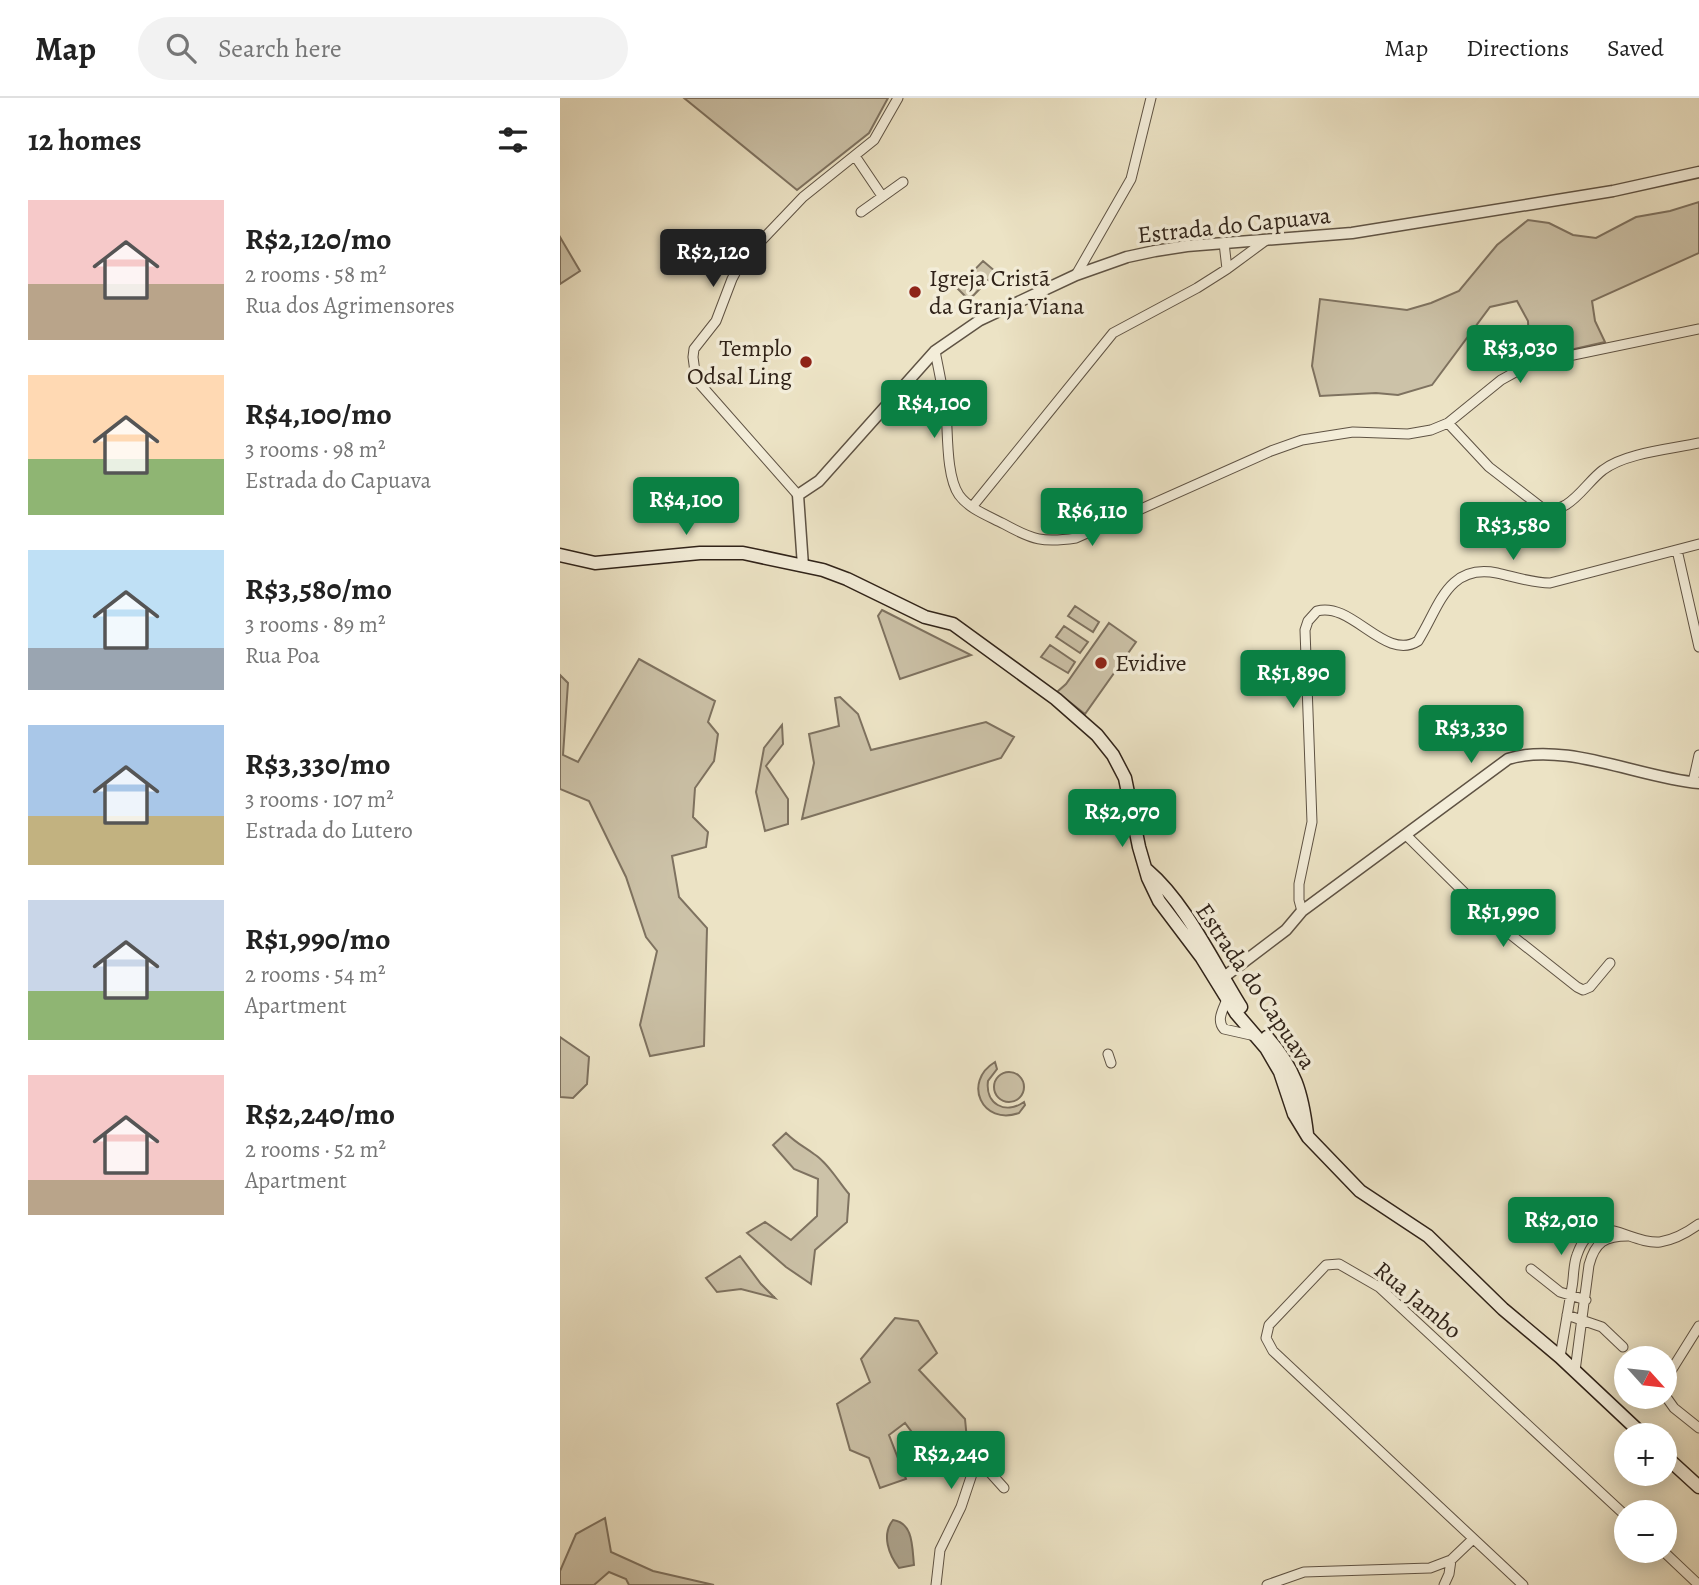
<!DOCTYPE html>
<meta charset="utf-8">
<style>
body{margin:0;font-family:Alegreya,serif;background:#f2f2f2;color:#222;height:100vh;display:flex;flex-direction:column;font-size:26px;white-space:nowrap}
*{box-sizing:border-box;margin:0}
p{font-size:23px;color:#767676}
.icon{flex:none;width:38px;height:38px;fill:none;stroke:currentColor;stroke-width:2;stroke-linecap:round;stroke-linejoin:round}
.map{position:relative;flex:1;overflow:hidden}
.drawer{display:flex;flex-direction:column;background:#fff;width:560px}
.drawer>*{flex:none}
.needle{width:46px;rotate:117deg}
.fabs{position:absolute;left:1054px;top:1248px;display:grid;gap:14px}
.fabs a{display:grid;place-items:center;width:63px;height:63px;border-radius:50%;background:#fff;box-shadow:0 4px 18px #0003;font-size:35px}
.price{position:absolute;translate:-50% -60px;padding:0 16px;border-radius:7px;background:#0b8043;color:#fff;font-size:23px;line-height:46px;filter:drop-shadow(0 2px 4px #0008)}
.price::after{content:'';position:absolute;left:50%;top:42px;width:21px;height:16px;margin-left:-10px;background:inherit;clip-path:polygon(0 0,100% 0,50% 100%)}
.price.selected{background:#222;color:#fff}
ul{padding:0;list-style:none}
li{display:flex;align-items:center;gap:21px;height:175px;padding:0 28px}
li span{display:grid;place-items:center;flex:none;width:196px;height:140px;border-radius:0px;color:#555}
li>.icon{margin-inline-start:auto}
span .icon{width:84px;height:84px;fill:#fffc;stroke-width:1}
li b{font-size:30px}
h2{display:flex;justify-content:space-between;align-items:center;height:84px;padding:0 28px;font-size:30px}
header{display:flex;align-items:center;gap:42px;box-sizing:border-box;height:98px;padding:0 35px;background:#fff;border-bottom:2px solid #e0e0e0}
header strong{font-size:33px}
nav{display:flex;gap:38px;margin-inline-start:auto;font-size:24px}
.search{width:490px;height:63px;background:#f2f2f2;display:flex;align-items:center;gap:18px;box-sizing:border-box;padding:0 24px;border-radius:38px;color:#767676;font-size:26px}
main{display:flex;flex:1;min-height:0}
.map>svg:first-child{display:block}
</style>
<header>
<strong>Map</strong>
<div class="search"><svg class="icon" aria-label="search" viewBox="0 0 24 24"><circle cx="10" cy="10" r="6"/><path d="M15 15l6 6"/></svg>Search here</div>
<nav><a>Map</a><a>Directions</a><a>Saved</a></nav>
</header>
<main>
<section class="drawer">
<h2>12 homes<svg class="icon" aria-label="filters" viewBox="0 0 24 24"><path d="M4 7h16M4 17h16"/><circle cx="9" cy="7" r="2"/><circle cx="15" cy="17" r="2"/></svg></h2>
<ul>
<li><span style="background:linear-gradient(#f6c9c9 60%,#b9a48a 0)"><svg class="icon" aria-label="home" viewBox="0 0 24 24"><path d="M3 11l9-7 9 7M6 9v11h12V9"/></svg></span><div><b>R$2,120/mo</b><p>2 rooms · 58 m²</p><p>Rua dos Agrimensores</p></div></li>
<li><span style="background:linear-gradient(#ffd9b3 60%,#8fb573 0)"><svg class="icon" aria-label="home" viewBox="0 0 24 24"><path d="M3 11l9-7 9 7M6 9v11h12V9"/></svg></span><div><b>R$4,100/mo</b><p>3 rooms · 98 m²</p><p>Estrada do Capuava</p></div></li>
<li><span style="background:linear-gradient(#bfe0f5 70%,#9aa5b1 0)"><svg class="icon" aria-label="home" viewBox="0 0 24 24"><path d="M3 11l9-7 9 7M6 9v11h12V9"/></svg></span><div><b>R$3,580/mo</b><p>3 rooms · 89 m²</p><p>Rua Poa</p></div></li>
<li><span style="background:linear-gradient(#a9c7e8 65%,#c2b280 0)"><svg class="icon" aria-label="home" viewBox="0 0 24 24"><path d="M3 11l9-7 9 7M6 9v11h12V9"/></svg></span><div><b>R$3,330/mo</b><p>3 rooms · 107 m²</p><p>Estrada do Lutero</p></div></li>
<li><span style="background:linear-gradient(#c9d6e8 65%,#8fb573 0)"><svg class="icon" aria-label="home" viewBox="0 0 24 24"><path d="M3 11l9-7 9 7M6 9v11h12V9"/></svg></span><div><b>R$1,990/mo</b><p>2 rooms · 54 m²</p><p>Apartment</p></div></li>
<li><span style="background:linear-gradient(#f6c9c9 75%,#b9a48a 0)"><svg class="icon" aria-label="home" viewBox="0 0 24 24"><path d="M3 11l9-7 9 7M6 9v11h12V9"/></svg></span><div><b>R$2,240/mo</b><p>2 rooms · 52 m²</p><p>Apartment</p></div></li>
</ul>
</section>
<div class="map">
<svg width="1139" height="1487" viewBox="0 0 1139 1487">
<rect width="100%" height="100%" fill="#ece3c5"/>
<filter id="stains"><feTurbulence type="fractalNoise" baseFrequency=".00286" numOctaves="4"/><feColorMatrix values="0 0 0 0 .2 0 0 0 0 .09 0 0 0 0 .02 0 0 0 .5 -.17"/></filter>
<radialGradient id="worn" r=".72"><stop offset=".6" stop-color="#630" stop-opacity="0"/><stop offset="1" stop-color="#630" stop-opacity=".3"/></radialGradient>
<path fill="#ccc2a8" stroke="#7e7260" stroke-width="2" d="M 124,0 L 328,0 L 309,35 L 237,92 Z
M 1139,104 L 1139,155 L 1032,203 L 1035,223 L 1045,244 L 975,260 L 969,249 L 968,223 L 957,203 L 930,209 L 872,287 L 838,297 L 816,295 L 760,298 L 752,268 L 760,201 L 847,212 L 871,205 L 899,193 L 937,147 L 968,122 L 989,125 L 1013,137 L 1036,140 L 1076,119 L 1110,113 Z
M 0,139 L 20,173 L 0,186 Z
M 423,163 L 436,174 L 409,202 L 397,190 Z
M 515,508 L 539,524 L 533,534 L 508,518 Z
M 322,512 L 411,557 L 340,581 L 318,518 Z
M 549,525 L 576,544 L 525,616 L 497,594 L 506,586 Z
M 504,528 L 528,544 L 520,555 L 496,539 Z
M 490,547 L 515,564 L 508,575 L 481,559 Z
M 79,561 L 155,603 L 148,624 L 158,636 L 154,663 L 135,690 L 133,719 L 148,734 L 146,749 L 112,758 L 119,799 L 147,830 L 144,948 L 90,958 L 80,927 L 97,853 L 86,839 L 66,779 L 29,703 L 0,691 L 0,577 L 8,585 L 3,657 L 18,664 Z
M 280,599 L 298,616 L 311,652 L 426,624 L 454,639 L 441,660 L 242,721 L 254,665 L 249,636 L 279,628 L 275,600 Z
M 222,627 L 223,646 L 206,668 L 228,701 L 228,726 L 205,733 L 196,694 L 204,650 Z
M 0,939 L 29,959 L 27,986 L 13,1000 L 0,999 Z
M 435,964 L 437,971 L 428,983 C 425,1006 445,1017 464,1004 L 465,1007 L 459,1015 C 422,1028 402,984 435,964 Z
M434 989a15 15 0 1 1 30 0a15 15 0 1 1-30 0Z
M 226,1035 C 236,1045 243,1048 254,1056 C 268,1065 278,1083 289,1096 L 287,1124 L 255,1152 L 251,1186 L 226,1169 L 187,1135 L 205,1124 L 231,1142 L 257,1118 L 258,1081 L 234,1071 L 213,1047 Z
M 180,1158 L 201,1186 L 215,1200 L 181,1191 L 157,1194 L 146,1180 Z
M 335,1220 L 358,1223 L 377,1255 L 359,1272 L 405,1321 L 409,1363 L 380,1372 L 345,1325 L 329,1337 L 346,1381 L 320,1390 L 309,1360 L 290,1352 L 277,1306 L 310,1284 L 301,1261 Z
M 45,1420 L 51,1454 L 93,1473 L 154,1487 L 69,1487 L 66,1481 L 49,1474 L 34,1487 L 0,1487 L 0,1473 L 16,1436 Z"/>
<path fill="#aca28b" stroke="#7a6f5d" stroke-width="2" d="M 333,1422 C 354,1425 352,1450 354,1467 L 339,1470 C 329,1457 321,1437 333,1422 Z"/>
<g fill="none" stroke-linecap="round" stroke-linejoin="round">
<g stroke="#5f5344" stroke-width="11">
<path id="minor" d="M 295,58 L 322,98
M 301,114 L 343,84
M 664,145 L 667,171
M 516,177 L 571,81 L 591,0
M 375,253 C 379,273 383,292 386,312 C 388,335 386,378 399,397 C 409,411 429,418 444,426 C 473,442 483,445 516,440 L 711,353 L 742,342 L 793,334 L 848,336 L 871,332 L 888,325 L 941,282 L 970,266 L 1139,231
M 888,325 L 929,369 L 981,409 C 1008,420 1024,386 1043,372 C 1065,355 1111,351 1139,345
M 238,397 L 140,286 L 135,274 L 133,259 L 134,251 L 156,223 L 172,181 L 181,164 L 243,99 L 314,42 L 338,0
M 412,409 L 553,235 L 637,190 L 667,171 L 705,143
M 1117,452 L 1139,549
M 1133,684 L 1139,657
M 846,737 L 931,821 L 1017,889 L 1023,892 L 1030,889 L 1050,865
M 742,813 L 739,802 L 739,786 L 752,724 L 745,532 L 748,523 L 757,513 C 792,503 825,564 858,543 C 879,510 887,465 937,475 C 955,479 972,485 990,485 L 1139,446
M 667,901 C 663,912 656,922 664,931 L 695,938
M 548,956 L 551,965
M 971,1171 L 1000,1194 L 1026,1202
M 1007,1217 L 1042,1229 L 1063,1249
M 1000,1259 C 1004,1236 1008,1212 1012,1189 C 1014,1179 1013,1167 1017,1157 C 1034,1107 1069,1147 1100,1144 C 1113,1142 1128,1134 1139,1126
M 1015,1273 L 1029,1167 C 1035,1144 1045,1138 1068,1138
M 1104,1284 L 1139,1228
M 1104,1296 L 1114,1310 L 1139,1330
M 1102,1452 L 1139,1487
M 376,1487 L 380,1452 L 401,1409 L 414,1370 L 422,1368 L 426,1370 L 444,1390
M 707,1487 L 744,1474 L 870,1470 L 891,1462 L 913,1441
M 884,1487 L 889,1476 L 891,1462
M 963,1487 L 713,1253 L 706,1240 L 709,1227 L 766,1167 L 779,1166 L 819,1189 L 1066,1418"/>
</g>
<g stroke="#5f5344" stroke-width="13">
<path id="tertiary" d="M 243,468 L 238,397 L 259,383 L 375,253 L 420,222 L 516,177 L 567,159 L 595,153 L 627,148 L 792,135 L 1053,93 L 1139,74
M 664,879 L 726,832 L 742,813 L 948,661 C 1005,643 1080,680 1139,685"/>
</g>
<g stroke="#302319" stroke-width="15">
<path id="secondary" d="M 0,457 L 35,465 L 140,455 L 183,455 L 263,472 L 287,481 L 365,519 L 393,526 L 496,601 L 537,637 L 553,657 L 565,680 L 579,749 L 588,780 L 599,803 L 642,860 L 676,915 L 706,950 L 720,974 L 734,1016 L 748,1039 L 800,1093 L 868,1138 L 943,1211 L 1000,1259 L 1083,1337
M 587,772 C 626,805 654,866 681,909
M 707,939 C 735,971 742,994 747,1036
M 1104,1357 L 1139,1389"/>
</g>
<use href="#minor" stroke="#f3edd9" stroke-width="9"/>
<use href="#tertiary" stroke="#f3edd9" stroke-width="10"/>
<use href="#secondary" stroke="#f3edd9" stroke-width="12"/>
</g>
<g fill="#8f2418" stroke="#f3edd9" stroke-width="2.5">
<circle cx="355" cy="194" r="7"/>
<circle cx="246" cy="264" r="7"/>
<circle cx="541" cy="565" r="7"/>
</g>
<g text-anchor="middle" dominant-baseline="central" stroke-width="7" stroke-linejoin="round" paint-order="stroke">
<g font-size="24" fill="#302319" stroke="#f3edd9">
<text transform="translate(674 127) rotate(-6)">Estrada do Capuava</text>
<text transform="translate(696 888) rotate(56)">Estrada do Capuava</text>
<text transform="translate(858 1202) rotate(40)">Rua Jambo</text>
</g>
<g font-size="24" fill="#302319" stroke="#f3edd9" text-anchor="start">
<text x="369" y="180">Igreja Cristã<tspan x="369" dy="28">da Granja Viana</tspan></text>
<text x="232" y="250" text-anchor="end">Templo<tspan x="232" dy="28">Odsal Ling</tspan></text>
<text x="555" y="565">Evidive</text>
</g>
</g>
<rect width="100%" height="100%" filter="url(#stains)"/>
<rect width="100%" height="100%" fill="url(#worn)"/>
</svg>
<div class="fabs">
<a><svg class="needle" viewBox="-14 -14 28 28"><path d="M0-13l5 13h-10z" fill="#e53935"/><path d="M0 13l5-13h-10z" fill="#767676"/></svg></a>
<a>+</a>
<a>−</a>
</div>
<b class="price selected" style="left:153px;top:191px">R$2,120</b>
<b class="price" style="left:960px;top:287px">R$3,030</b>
<b class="price" style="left:374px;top:342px">R$4,100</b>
<b class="price" style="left:126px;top:439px">R$4,100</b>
<b class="price" style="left:532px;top:450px">R$6,110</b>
<b class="price" style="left:953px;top:464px">R$3,580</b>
<b class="price" style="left:733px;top:612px">R$1,890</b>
<b class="price" style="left:911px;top:667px">R$3,330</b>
<b class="price" style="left:562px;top:751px">R$2,070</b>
<b class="price" style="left:943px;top:851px">R$1,990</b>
<b class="price" style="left:1001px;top:1159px">R$2,010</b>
<b class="price" style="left:391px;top:1393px">R$2,240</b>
</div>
</main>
